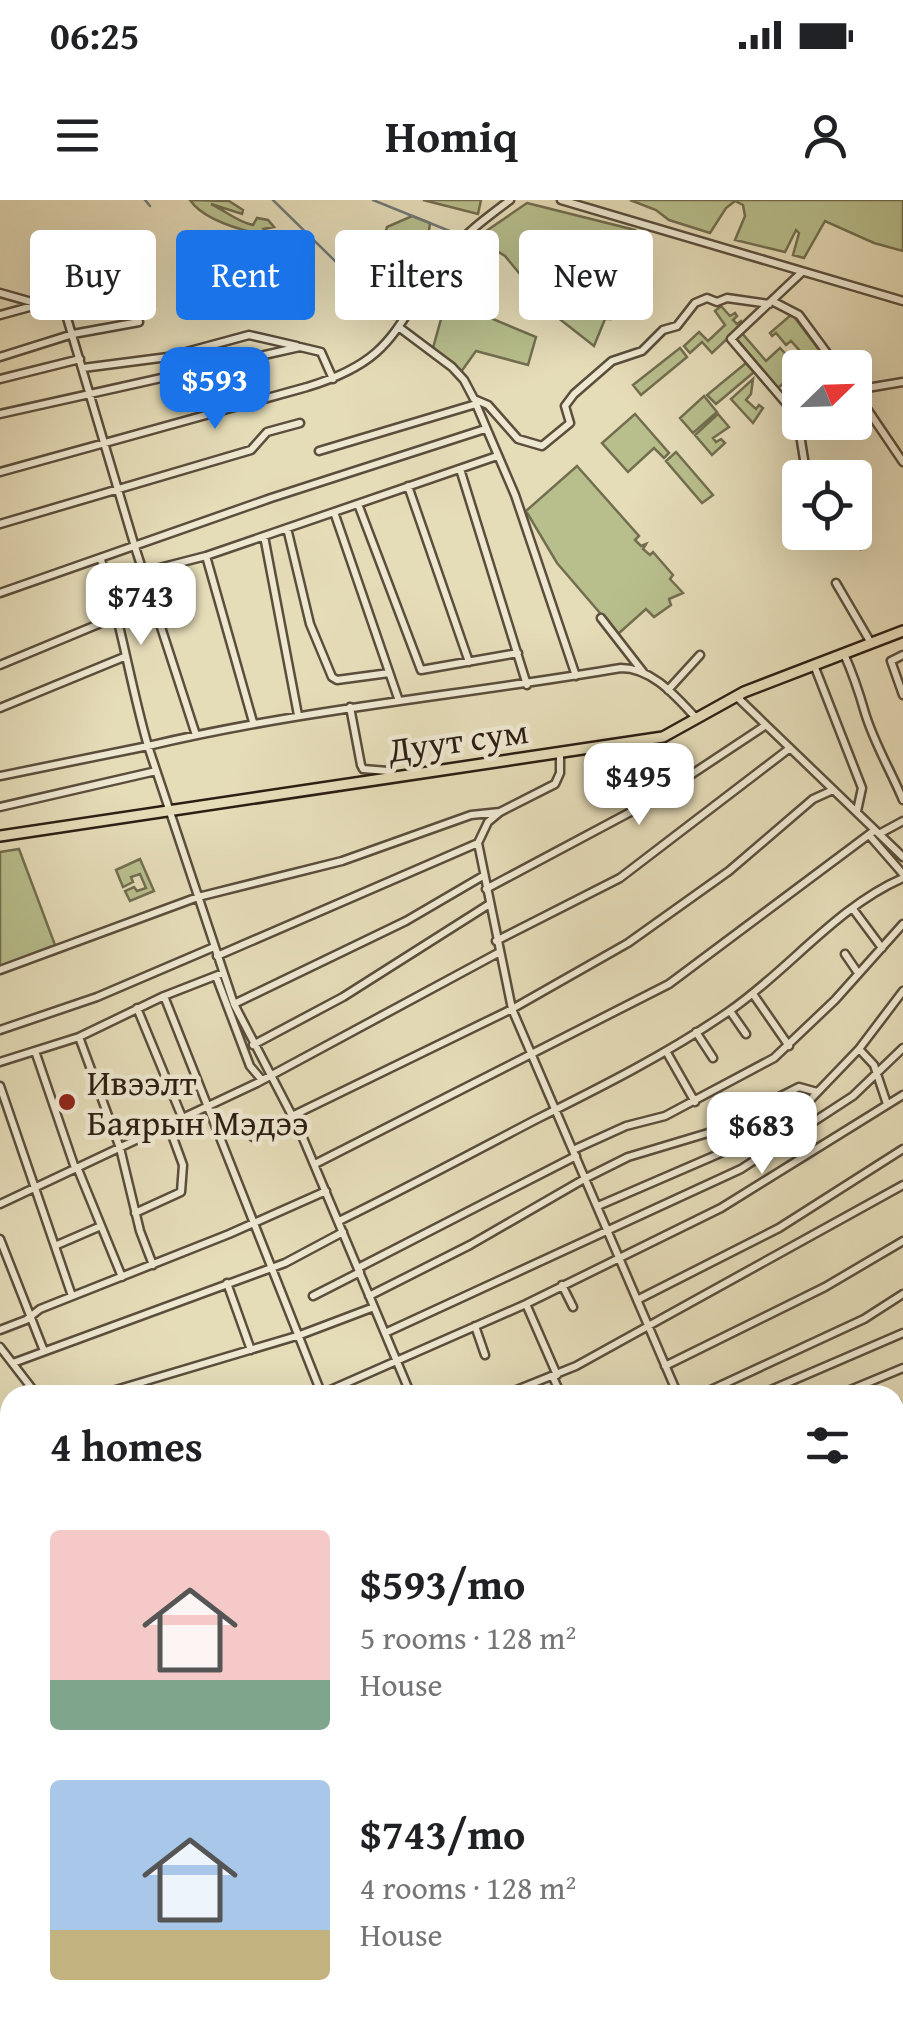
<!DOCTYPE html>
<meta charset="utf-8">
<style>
body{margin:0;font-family:"Gentium Book Plus",serif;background:#f2f2f2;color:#202124;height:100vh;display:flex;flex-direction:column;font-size:38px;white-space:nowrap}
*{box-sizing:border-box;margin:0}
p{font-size:32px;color:#757577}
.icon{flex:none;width:55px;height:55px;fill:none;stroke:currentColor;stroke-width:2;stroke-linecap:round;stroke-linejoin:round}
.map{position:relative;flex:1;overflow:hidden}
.panel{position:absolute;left:0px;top:1185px;width:905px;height:642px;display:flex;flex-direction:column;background:#fff;border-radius:30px 30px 0 0;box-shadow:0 10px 40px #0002}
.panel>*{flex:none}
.guide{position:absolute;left:30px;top:30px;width:845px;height:90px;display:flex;gap:20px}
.needle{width:65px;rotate:67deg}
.buttons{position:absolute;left:782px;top:150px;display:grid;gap:20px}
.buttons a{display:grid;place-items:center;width:90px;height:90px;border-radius:10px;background:#fff;box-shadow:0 10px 40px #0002;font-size:50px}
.price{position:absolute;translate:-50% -85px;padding:0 22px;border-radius:20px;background:#fff;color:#222;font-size:32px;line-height:65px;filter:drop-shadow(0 2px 5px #0008)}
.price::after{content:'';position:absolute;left:50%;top:60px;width:30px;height:22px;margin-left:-15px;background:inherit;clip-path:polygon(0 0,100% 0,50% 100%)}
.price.on{background:#1a73e8;color:#fff}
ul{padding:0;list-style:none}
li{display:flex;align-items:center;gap:30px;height:250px;padding:0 50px}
li span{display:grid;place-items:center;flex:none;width:280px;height:200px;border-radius:10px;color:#555}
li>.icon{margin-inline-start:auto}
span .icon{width:120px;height:120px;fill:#fffc;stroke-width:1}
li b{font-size:42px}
h2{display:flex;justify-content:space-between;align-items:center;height:120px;padding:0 50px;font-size:42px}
.pill{padding:0 35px;border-radius:10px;background:#fff;box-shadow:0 10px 40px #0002;font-size:35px;line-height:90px}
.pill.on{background:#1a73e8;color:#fff}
.status{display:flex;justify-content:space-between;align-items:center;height:70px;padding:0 50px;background:#fff;direction:ltr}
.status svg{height:28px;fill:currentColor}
header{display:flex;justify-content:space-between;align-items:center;height:130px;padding:0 50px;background:#fff;font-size:45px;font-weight:700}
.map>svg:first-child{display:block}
</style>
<div class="status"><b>06:25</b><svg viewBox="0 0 49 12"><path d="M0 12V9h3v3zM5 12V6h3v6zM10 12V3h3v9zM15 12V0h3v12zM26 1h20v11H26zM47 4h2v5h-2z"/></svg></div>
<header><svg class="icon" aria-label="menu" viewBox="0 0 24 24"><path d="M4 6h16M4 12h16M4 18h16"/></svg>Homiq<svg class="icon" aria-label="person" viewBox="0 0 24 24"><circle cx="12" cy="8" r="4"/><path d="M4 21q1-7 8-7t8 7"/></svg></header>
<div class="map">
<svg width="903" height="1826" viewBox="0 0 903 1826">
<rect width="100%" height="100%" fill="#e5dcb8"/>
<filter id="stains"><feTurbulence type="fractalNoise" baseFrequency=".002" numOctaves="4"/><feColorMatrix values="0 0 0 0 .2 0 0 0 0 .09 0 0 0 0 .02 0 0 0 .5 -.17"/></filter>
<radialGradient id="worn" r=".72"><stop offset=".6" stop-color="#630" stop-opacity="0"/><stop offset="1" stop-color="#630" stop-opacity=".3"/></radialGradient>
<path fill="#b8bf8d" stroke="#726e50" stroke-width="2.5" d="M 190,0 L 229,1 L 243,10 L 242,14 L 211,4 C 226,11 237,22 253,25 L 257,18 L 268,20 L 274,27 L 264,29 L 270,33 L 268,36 C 244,31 204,21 190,0 Z
M 423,0 L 481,0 L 478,14 Z
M 630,0 L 903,0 L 903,51 L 874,43 L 825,21 L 804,58 L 793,55 L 799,33 L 796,30 L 785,52 L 735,40 L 745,16 L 743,5 L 735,1 L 726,8 L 710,33 L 669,20 L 656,10 Z
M 527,3 L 635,30 L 611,119 L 605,119 L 594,146 L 552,113 L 505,56 L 476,38 Z
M 412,16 L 430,23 L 426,52 L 405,48 L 396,37 L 385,34 L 387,27 Z
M 451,83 L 457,86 L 458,96 L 483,115 L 536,137 L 528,165 L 476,151 L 461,172 L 433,148 Z
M 721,106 L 730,116 L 735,113 L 737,116 L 733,120 L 737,124 L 741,121 L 743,124 L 712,153 L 702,142 L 690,153 L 684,146 L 699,132 L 708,141 L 725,125 L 715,111 Z
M 792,114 L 832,167 L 800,168 L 800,184 L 791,180 L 799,164 L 805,165 L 809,161 L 791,141 L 786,145 L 776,133 L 772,136 L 770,133 Z
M 741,132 L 766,161 L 780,148 L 795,164 L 788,179 L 778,188 L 736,138 Z
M 680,148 L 687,157 L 641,195 L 633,185 Z
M 746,163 L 754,172 L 716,204 L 707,195 Z
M 753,179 L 751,194 L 746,200 L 756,209 L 759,205 L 763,208 L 753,223 L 731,199 Z
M 704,196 L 717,212 L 693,233 L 680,218 Z
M 635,214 L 669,253 L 664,258 L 654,248 L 628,272 L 602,243 Z
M 718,214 L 729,227 L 713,238 L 716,242 L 721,239 L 725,243 L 712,255 L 695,235 Z
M 676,252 L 713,295 L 702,303 L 666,261 Z
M 577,266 L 639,336 L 635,340 L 641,346 L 646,344 L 643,349 L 650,355 L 653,352 L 673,375 L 670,379 L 683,393 L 669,399 L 671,405 L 654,417 L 646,409 L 618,434 L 557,363 L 526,311 Z
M 19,649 L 55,745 L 0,766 L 0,652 Z
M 140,659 L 154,691 L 130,701 L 125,691 L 134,687 L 137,691 L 146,688 L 140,674 L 131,677 L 133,682 L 123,687 L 116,670 Z"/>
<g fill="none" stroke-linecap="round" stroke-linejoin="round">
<path stroke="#707a77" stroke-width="2.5" d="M 145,0 L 150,6
M 273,0 L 394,119
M 373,0 L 457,34
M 357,82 L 379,91 L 413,96"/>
<g stroke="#5b4e3c" stroke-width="11">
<path id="minor" d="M 561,0 L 903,101
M 801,73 L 731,139 L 797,216 L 807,278
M 0,93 L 60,110 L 67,118 L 135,347 L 196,535
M 772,101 L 799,115 L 838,168
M 0,115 L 33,106
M 400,128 L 452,167 L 464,180 L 474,199 L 488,205 L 518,239 L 542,246 L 570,223 L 565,206 L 574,194 L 612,161 L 642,151 L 663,130 L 677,126 L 695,103 L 707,98 L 717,102 L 727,98 L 769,104
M 0,157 L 73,134 L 139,122
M 83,168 L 168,157 L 249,135 L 297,146
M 0,179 L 80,159
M 855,190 L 903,182
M 855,191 L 903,262
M 0,214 L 300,147 L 321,152 L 333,179
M 319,251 L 476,204 L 515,295 L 576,476
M 460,269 L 527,485
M 0,272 L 307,187 C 399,159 393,124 446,57 C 464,34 486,18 510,0
M 408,286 L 469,462
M 358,304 L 421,470 L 518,453
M 334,312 L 399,501
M 0,324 L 251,250 L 267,232 L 300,223
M 287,328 L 310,424 L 332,477 L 337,480 L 389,473
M 851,332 L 861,345
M 264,336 L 298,515
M 206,356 L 253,522
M 144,372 L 206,356 L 497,256
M 836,383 L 871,443
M 0,393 L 271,298 L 485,229
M 601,418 L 643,472
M 844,454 C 853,474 859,492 865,513 C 874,543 891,571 903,600
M 903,455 L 891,461 L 903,495
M 0,465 L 118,416
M 814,465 L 862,588 L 857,611
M 668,490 L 700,455
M 736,496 L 903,657
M 350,507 L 361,565 L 363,569 L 388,571 L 394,577
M 0,508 L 124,457
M 0,576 L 148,546 C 130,484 121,421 101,360
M 0,607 L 156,571
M 500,612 L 488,622 L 478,643 L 512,809 L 678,1195
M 879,634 L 903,621
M 869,635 L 903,674
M 486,689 L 653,600 L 766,525
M 853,709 L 882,748
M 496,741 L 620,678 L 790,548
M 845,754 L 858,773
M 217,756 L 478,643
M 0,770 L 198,697 L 342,661 L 471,615 L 500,612 L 555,584 L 560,573 L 560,554
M 216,776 L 250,866 L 261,879
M 753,794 L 789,846
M 164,796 L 322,1195
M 234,804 L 406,721 L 483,676
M 137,808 L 182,917
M 730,811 L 746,834
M 0,830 L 97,797 L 214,747
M 696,832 L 713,858
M 79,837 L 120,948 L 140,1031 L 153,1065
M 253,845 L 343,797 L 488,705
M 859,849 L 874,865 L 887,904
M 35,851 L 75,968
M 666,851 L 695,902
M 0,862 L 79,837 L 164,796 L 223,773
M 0,886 L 72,1096
M 292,916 L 512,809 L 628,743 L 729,671 L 813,599 L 833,590
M 253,937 L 293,917
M 573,950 L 626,926 L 665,916 L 774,858 L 835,800 L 903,724
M 315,964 L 669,784 L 875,630
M 77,967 L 122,1077
M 0,1004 L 257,883 L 498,753
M 598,1006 L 723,952 L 810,900 L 859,849 L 903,791
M 135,1013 L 181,992 L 183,965 L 168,924
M 339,1021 C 405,989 470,954 535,920 C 601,887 667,854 728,812 C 788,771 836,707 903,678
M 0,1039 L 44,1151
M 57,1045 L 101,1026
M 358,1068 L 576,956
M 227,1083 L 251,1150
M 562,1085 L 573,1107
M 313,1096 L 360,1072
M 369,1096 L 470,1045 L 586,978 L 628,957 L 708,933 L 799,887 L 817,892
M 637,1100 L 779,1028 L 903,949
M 526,1104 L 557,1175
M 475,1126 L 485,1155
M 0,1130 L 26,1120 L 40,1109 L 229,1034 L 326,991
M 385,1133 L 741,969 L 853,896 L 903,848
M 0,1147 L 37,1195
M 13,1163 L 285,1063 L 343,1032
M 665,1166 L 825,1087 L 903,1041
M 553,1177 L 561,1195
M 99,1195 L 300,1135 L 374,1107
M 319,1195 L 526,1104 L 721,1008 L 903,895
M 411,1195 L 300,931 L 234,804 L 148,546 C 304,509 463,495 621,468 C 653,468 677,498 697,519
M 504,1195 L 576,1166 L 903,985
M 700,1195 L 864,1119 L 903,1094
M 759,1195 L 903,1133
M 838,1195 L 903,1168
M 896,1202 L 903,1221
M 0,1227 L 10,1223
M 0,1279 L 10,1275
M 895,1284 L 903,1280
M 0,1330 L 10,1326
M 895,1334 L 903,1353
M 0,1390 L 10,1386
M 895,1427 L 903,1425
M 0,1437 L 10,1433
M 895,1462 L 903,1458
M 0,1494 L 10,1490
M 895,1534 L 903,1530
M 0,1550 L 10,1547
M 895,1553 L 903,1550
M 895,1603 L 903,1600
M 0,1606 L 10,1602
M 895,1775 L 903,1773
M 770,1818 L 772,1826
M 677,1826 L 706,1818"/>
</g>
<g stroke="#2d1e13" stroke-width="14">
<path id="major" d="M 0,636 L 663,537 L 744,492 L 903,431
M 895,1642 L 903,1641
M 0,1782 L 10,1803
M 17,1818 L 21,1826
M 134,1826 L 167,1818"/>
</g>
<use href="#minor" stroke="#eee8d1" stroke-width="6"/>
<use href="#major" stroke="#e5dcb8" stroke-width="9"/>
</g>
<circle fill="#8f2418" stroke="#eee8d1" stroke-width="4" cx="67" cy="902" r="10"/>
<g text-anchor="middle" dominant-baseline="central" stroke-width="9" stroke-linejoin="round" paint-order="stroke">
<g font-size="35" fill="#2d1e13" stroke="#eee8d1">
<text transform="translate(458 540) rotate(-8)">Дуут сум</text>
</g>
<g font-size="35" fill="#2d1e13" stroke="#eee8d1" text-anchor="start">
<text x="87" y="882">Ивээлт<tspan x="87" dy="40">Баярын Мэдээ</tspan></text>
</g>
</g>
<rect width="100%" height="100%" filter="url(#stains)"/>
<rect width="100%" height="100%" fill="url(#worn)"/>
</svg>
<div class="buttons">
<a><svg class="needle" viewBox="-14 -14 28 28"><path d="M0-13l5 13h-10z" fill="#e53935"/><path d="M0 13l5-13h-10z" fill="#757577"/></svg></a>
<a><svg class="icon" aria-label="locate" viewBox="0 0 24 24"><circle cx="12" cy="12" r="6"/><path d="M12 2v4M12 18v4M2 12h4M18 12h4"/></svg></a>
</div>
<b class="price on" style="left:215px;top:232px">$593</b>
<b class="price" style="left:141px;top:448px">$743</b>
<b class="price" style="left:639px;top:628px">$495</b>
<b class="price" style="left:762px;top:977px">$683</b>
<div class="guide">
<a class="pill">Buy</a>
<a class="pill on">Rent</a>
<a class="pill">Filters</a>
<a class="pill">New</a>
</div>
<section class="panel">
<h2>4 homes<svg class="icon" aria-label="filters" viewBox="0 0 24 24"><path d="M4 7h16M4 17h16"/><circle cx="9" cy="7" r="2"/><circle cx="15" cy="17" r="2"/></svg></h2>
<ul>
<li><span style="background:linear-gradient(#f6c9c9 75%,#7fa58c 0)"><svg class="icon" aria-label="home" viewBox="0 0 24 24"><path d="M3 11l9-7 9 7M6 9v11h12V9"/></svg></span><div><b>$593/mo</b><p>5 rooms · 128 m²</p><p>House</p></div></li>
<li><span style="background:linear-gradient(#a9c7e8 75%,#c2b280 0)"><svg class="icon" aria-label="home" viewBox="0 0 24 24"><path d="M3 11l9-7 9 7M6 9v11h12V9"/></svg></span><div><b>$743/mo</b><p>4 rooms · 128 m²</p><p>House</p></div></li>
</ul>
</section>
</div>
